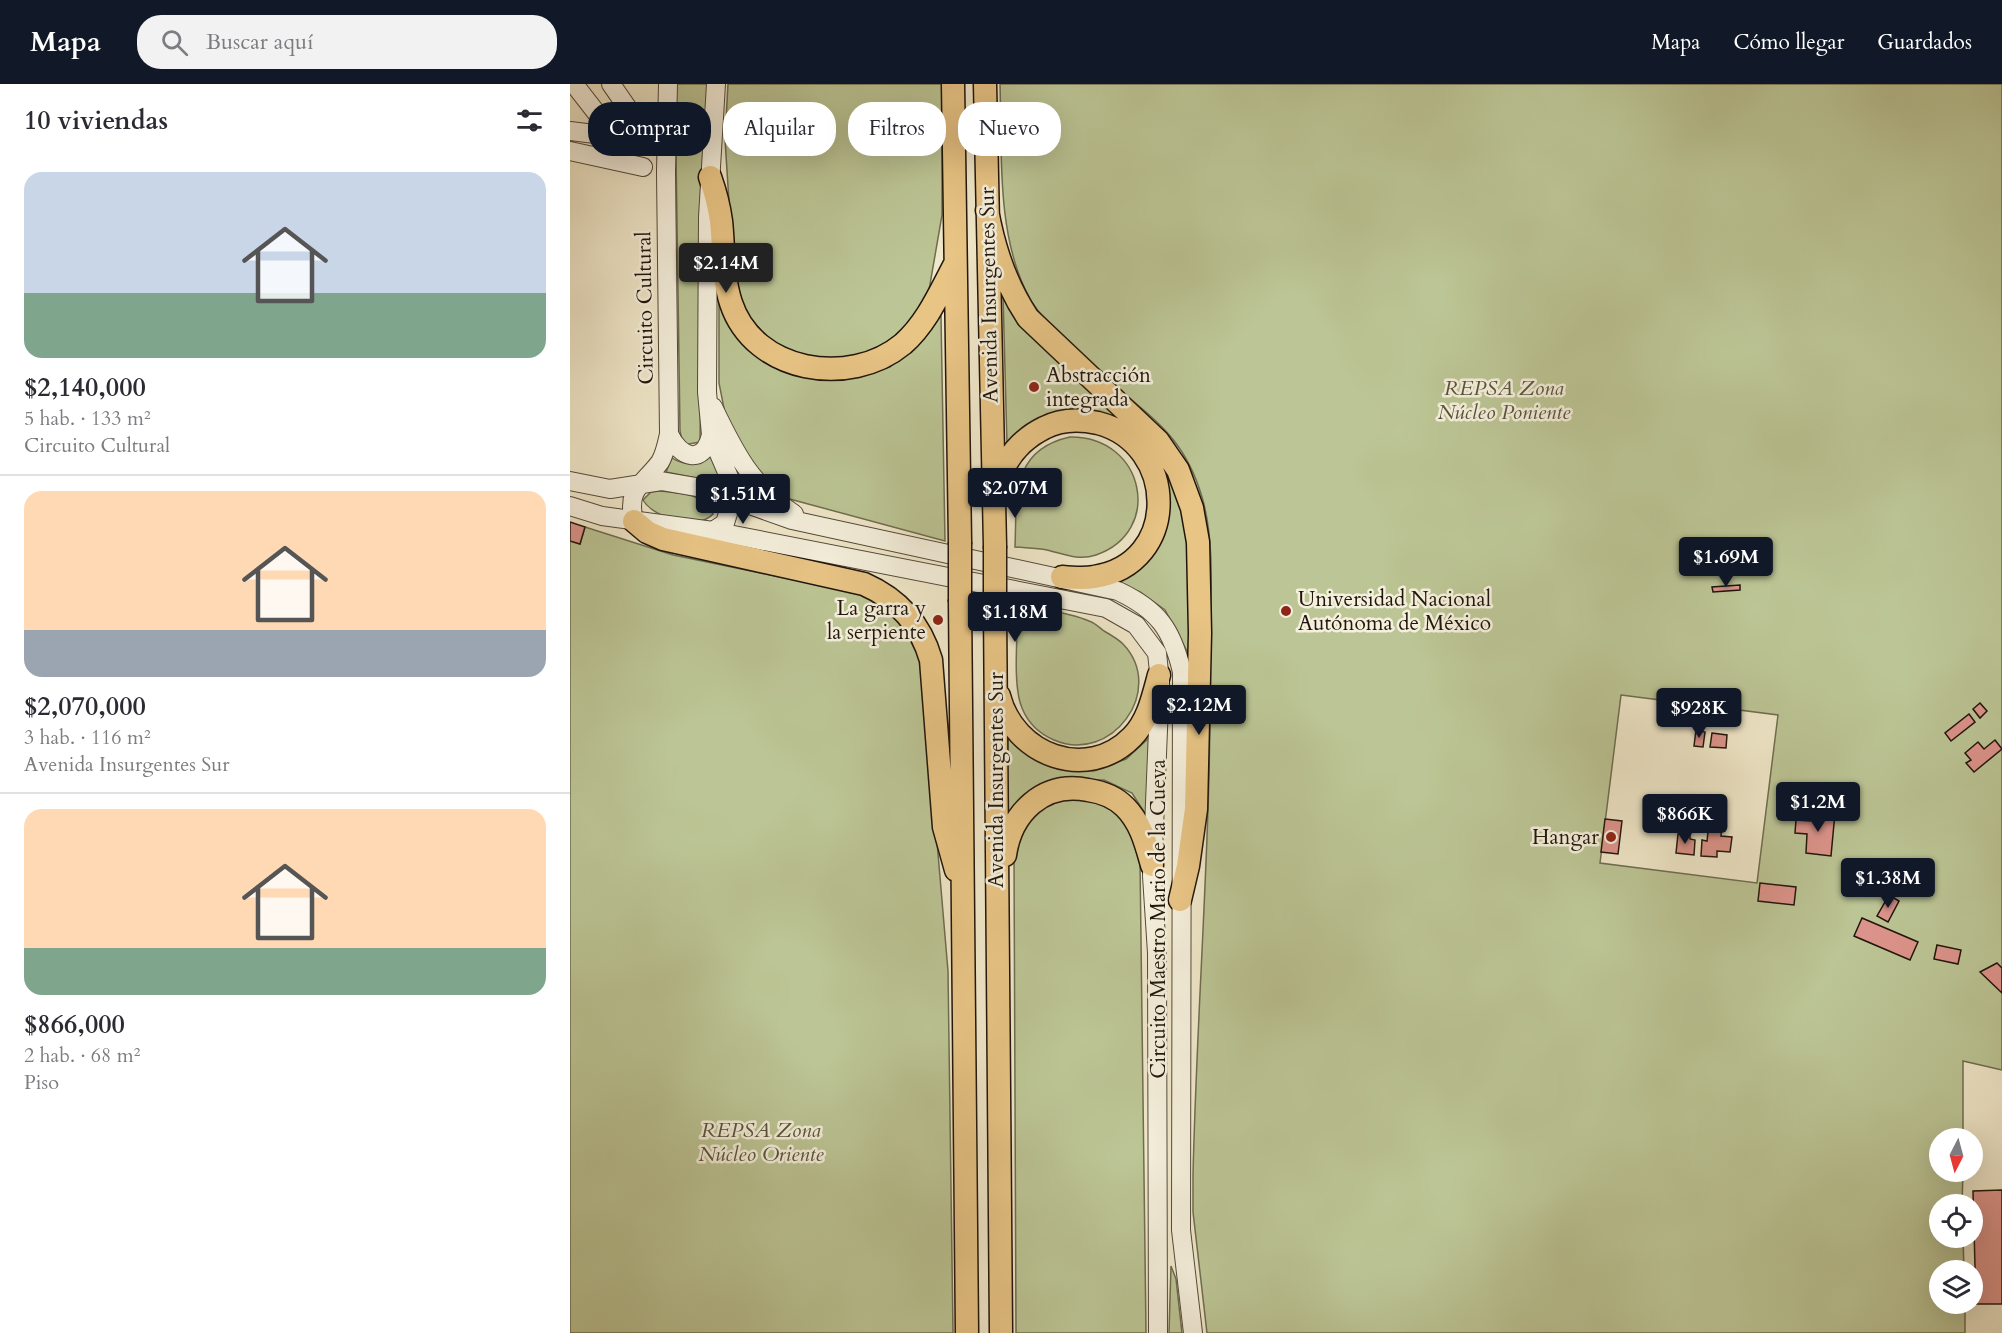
<!DOCTYPE html>
<html lang="es">
<meta charset="utf-8">
<style>
body{margin:0;font-family:Cardo,serif;background:#f2f2f3;color:#2b2b33;height:100vh;display:flex;flex-direction:column;font-size:22px;white-space:nowrap}
*{box-sizing:border-box;margin:0}
p{font-size:20px;color:#7c7c81}
.icon{flex:none;width:33px;height:33px;fill:none;stroke:currentColor;stroke-width:2;stroke-linecap:round;stroke-linejoin:round}
.map{position:relative;flex:1;overflow:hidden}
.sheet{display:flex;flex-direction:column;background:#fff;width:570px}
.sheet>*{flex:none}
.guide{position:absolute;left:18px;top:18px;width:570px;height:54px;display:flex;gap:12px}
.needle{width:39px;rotate:186deg}
.buttons{position:absolute;left:1359px;top:1044px;display:grid;gap:12px}
.buttons a{display:grid;place-items:center;width:54px;height:54px;border-radius:50%;background:#fff;box-shadow:0 6px 24px #0002;font-size:30px}
.price{position:absolute;translate:-50% -51px;padding:0 14px;border-radius:6px;background:#111827;color:#fff;font-size:20px;line-height:39px;filter:drop-shadow(0 2px 3px #0008)}
.price::after{content:'';position:absolute;left:50%;top:36px;width:18px;height:14px;margin-left:-9px;background:inherit;clip-path:polygon(0 0,100% 0,50% 100%)}
.price.active{background:#222;color:#fff}
ul{padding:0;list-style:none}
li{display:grid;align-content:center;gap:12px;height:318px;padding:0 24px}
li+li{border-top:2px solid #e1e1e2}
li span{display:grid;place-items:center;height:186px;border-radius:18px;color:#555}
li>.icon{margin-inline-start:auto}
span .icon{width:108px;height:108px;fill:#fffc;stroke-width:1}
li b{font-size:26px}
h2{display:flex;justify-content:space-between;align-items:center;height:72px;padding:0 24px;font-size:26px}
.pill{padding:0 21px;border-radius:24px;background:#fff;box-shadow:0 6px 24px #0002;font-size:21px;line-height:54px}
.pill.active{background:#111827;color:#fff}
header{display:flex;align-items:center;gap:36px;box-sizing:border-box;height:84px;padding:0 30px;background:#111827;color:#fff}
header strong{font-size:28px}
nav{display:flex;gap:33px;margin-inline-start:auto;font-size:21px}
.search{width:420px;height:54px;background:#f2f2f3;display:flex;align-items:center;gap:15px;box-sizing:border-box;padding:0 21px;border-radius:24px;color:#7c7c81;font-size:22px}
main{display:flex;flex:1;min-height:0}
.map>svg:first-child{display:block}
</style>
<header>
<strong>Mapa</strong>
<div class="search"><svg class="icon" aria-label="search" viewBox="0 0 24 24"><circle cx="10" cy="10" r="6"/><path d="M15 15l6 6"/></svg>Buscar aquí</div>
<nav><a>Mapa</a><a>Cómo llegar</a><a>Guardados</a></nav>
</header>
<main>
<section class="sheet">
<h2>10 viviendas<svg class="icon" aria-label="filters" viewBox="0 0 24 24"><path d="M4 7h16M4 17h16"/><circle cx="9" cy="7" r="2"/><circle cx="15" cy="17" r="2"/></svg></h2>
<ul>
<li><span style="background:linear-gradient(#c9d6e8 65%,#7fa58c 0)"><svg class="icon" aria-label="home" viewBox="0 0 24 24"><path d="M3 11l9-7 9 7M6 9v11h12V9"/></svg></span><div><b>$2,140,000</b><p>5 hab. · 133 m²</p><p>Circuito Cultural</p></div></li>
<li><span style="background:linear-gradient(#ffd9b3 75%,#9aa5b1 0)"><svg class="icon" aria-label="home" viewBox="0 0 24 24"><path d="M3 11l9-7 9 7M6 9v11h12V9"/></svg></span><div><b>$2,070,000</b><p>3 hab. · 116 m²</p><p>Avenida Insurgentes Sur</p></div></li>
<li><span style="background:linear-gradient(#ffd9b3 75%,#7fa58c 0)"><svg class="icon" aria-label="home" viewBox="0 0 24 24"><path d="M3 11l9-7 9 7M6 9v11h12V9"/></svg></span><div><b>$866,000</b><p>2 hab. · 68 m²</p><p>Piso</p></div></li>
</ul>
</section>
<div class="map">
<svg width="1432" height="1249" viewBox="0 0 1432 1249">
<rect width="100%" height="100%" fill="#f0e8ca"/>
<filter id="stains"><feTurbulence type="fractalNoise" baseFrequency=".00333" numOctaves="4"/><feColorMatrix values="0 0 0 0 .2 0 0 0 0 .09 0 0 0 0 .02 0 0 0 .5 -.17"/></filter>
<radialGradient id="worn" r=".72"><stop offset=".6" stop-color="#630" stop-opacity="0"/><stop offset="1" stop-color="#630" stop-opacity=".3"/></radialGradient>
<path fill="#bcc595" stroke="#6e6d50" stroke-width="1.5" fill-rule="evenodd" d="M 105,0 L 139,0 L 133,133 L 130,358 L 113,361 L 110,347 Z
M 158,0 L 372,0 L 372,131 L 358,212 L 342,241 L 318,265 L 272,279 L 234,271 L 199,256 L 174,226 L 163,181 L 155,55 Z
M 430,0 L 1432,0 L 1432,986 L 1393,977 L 1393,1054 L 1370,1054 L 1370,1088 L 1393,1088 L 1392,1120 L 1370,1120 L 1370,1154 L 1393,1154 L 1394,1186 L 1370,1186 L 1370,1220 L 1395,1220 L 1395,1249 L 637,1249 L 623,1128 L 623,1091 C 627,917 642,744 640,570 C 640,521 646,460 632,413 C 613,348 577,331 530,290 C 517,278 505,265 493,253 C 480,240 467,228 459,213 C 426,152 432,67 430,0 ZM 1051,611 L 1208,631 L 1187,799 L 1030,779 Z
M 433,211 L 550,335 C 492,317 485,329 437,360 Z
M 149,212 L 171,255 L 220,290 L 267,295 L 320,283 L 371,232 L 375,457 L 216,414 L 180,381 L 158,345 L 149,299 Z
M 500,353 C 575,352 594,448 526,471 C 508,477 494,470 477,466 C 466,464 455,464 445,463 C 447,415 440,366 500,353 Z
M 141,371 L 155,394 L 151,399 L 96,388 L 102,374 C 114,382 131,382 141,371 Z
M 596,378 L 612,420 L 620,457 L 619,571 L 595,526 L 570,508 L 544,497 L 598,408 Z
M 89,407 C 108,409 135,409 143,430 C 128,447 83,434 73,416 L 81,408 Z
M 15,443 L 103,471 L 293,510 L 323,529 L 351,570 L 378,887 L 383,1249 L 0,1249 L 0,457 L 10,460 Z
M 448,520 C 470,525 499,528 519,537 C 525,539 530,544 534,547 C 541,551 548,555 553,560 C 597,606 541,681 484,656 C 470,650 458,639 452,624 C 442,601 448,547 448,520 Z
M 438,654 L 485,684 L 524,687 L 556,675 L 579,654 L 578,734 L 562,709 L 534,696 L 497,696 L 454,711 L 436,737 Z
M 509,712 L 542,724 L 563,742 L 570,777 L 576,1249 L 446,1249 L 444,774 C 447,753 459,734 477,722 C 485,716 499,715 509,712 Z
M 601,1182 L 606,1195 L 612,1249 L 599,1249 Z"/>
<path fill="#dd948c" stroke="#20150b" stroke-width="1.5" d="M 0,438 L 15,443 L 10,460 L 0,457 Z
M 1170,501 L 1170,506 L 1143,508 L 1142,503 Z
M 1410,619 L 1417,627 L 1410,634 L 1403,625 Z
M 1399,630 L 1405,638 L 1381,657 L 1375,649 Z
M 1126,646 L 1135,648 L 1133,663 L 1124,662 Z
M 1142,649 L 1157,651 L 1156,664 L 1140,663 Z
M 1425,656 L 1432,665 L 1404,688 L 1396,679 L 1401,676 L 1395,669 L 1408,658 L 1414,665 Z
M 1241,727 L 1265,729 L 1261,772 L 1236,769 L 1237,750 L 1225,749 L 1226,736 L 1240,737 Z
M 1035,735 L 1052,737 L 1048,770 L 1031,768 Z
M 1139,738 L 1152,739 L 1151,752 L 1162,753 L 1160,768 L 1147,767 L 1147,773 L 1131,772 L 1132,756 L 1137,757 Z
M 1108,750 L 1120,751 L 1120,755 L 1125,756 L 1124,771 L 1106,769 Z
M 1190,799 L 1226,803 L 1224,821 L 1188,817 Z
M 1319,811 L 1329,817 L 1318,838 L 1307,832 Z
M 1292,834 L 1348,858 L 1340,876 L 1284,852 Z
M 1367,861 L 1391,866 L 1388,880 L 1364,875 Z
M 1427,879 L 1432,884 L 1432,909 L 1410,888 Z
M 1432,1106 L 1432,1220 L 1406,1220 L 1403,1107 Z"/>
<g fill="none" stroke-linecap="round" stroke-linejoin="round">
<g stroke="#544a3b" stroke-width="20">
<path id="minor" d="M 4,0 L 46,54
M 41,0 L 70,42 L 63,56 L 46,77
M 0,47 L 97,59
M 0,67 L 73,83
M 143,323 C 165,369 181,401 224,430
M 99,350 C 110,374 133,382 141,351
M 0,397 L 40,405 L 91,397 L 132,404 L 222,436 L 548,507 C 588,526 602,545 612,588 L 611,1146 L 623,1249
M 0,422 L 32,432 L 143,447 L 536,524 L 566,541 L 587,569 L 590,597 L 582,792 L 587,869 L 588,1249
M 64,437 C 56,404 73,401 90,378 C 95,370 97,359 99,350 L 96,88 L 98,0
M 143,447 L 155,439 L 159,426 L 159,393 L 141,351 L 137,308 L 138,133 L 146,0"/>
</g>
<g stroke="#20150b" stroke-width="25">
<path id="major" d="M 383,0 L 390,458
M 415,0 L 425,462
M 140,93 C 145,107 149,122 151,137 C 154,164 152,192 161,219 C 184,289 280,304 333,260 C 357,239 370,208 385,180
M 417,126 C 424,166 436,201 458,234 L 588,357 L 608,386 L 622,424 L 628,458 L 630,549 L 626,725 L 618,782 L 610,816
M 427,402 C 434,376 450,356 474,344 C 491,335 510,335 528,339 C 608,360 611,480 524,493 C 514,495 503,494 492,493
M 64,437 L 77,448 L 93,455 L 294,500 C 328,515 351,541 361,576 L 374,743 L 386,786
M 390,518 L 397,1249
M 425,525 L 431,1249
M 429,612 C 444,671 517,699 562,653 C 578,637 583,613 589,591
M 435,771 C 441,729 473,697 518,706 C 532,708 545,713 555,723 C 571,739 576,760 582,781"/>
</g>
<use href="#minor" stroke="#f5f0dd" stroke-width="18"/>
<use href="#major" stroke="#e8c485" stroke-width="22"/>
<g stroke="#20150b" stroke-width="25" stroke-linecap="butt">
<path id="major-bridge" d="M 390,458 L 390,518
M 425,462 L 425,525"/>
</g>
<use href="#major-bridge" stroke="#e8c485" stroke-width="22"/>
</g>
<g fill="#8f2418" stroke="#f5f0dd" stroke-width="2">
<circle cx="464" cy="303" r="6"/>
<circle cx="716" cy="527" r="6"/>
<circle cx="368" cy="536" r="6"/>
<circle cx="1041" cy="753" r="6"/>
</g>
<g text-anchor="middle" dominant-baseline="central" stroke-width="5" stroke-linejoin="round" paint-order="stroke">
<g font-size="21" fill="#20150b" stroke="#f5f0dd">
<text transform="translate(419 211) rotate(-91)">Avenida Insurgentes Sur</text>
<text transform="translate(75 224) rotate(-91)">Circuito Cultural</text>
<text transform="translate(426 696) rotate(-90)">Avenida Insurgentes Sur</text>
<text transform="translate(588 835) rotate(-90)">Circuito Maestro Mario de la Cueva</text>
</g>
<g font-size="21" fill="#20150b" stroke="#f5f0dd" text-anchor="start">
<text x="476" y="291">Abstracción<tspan x="476" dy="24">integrada</tspan></text>
<text x="728" y="515">Universidad Nacional<tspan x="728" dy="24">Autónoma de México</tspan></text>
<text x="356" y="524" text-anchor="end">La garra y<tspan x="356" dy="24">la serpiente</tspan></text>
<text x="1029" y="753" text-anchor="end">Hangar</text>
</g>
<g font-size="21" font-style="italic" fill="#57533b" stroke="#f5f0dd">
<text x="934" y="304">REPSA Zona<tspan x="934" dy="24">Núcleo Poniente</tspan></text>
<text x="191" y="1046">REPSA Zona<tspan x="191" dy="24">Núcleo Oriente</tspan></text>
</g>
</g>
<rect width="100%" height="100%" filter="url(#stains)"/>
<rect width="100%" height="100%" fill="url(#worn)"/>
</svg>
<div class="buttons">
<a><svg class="needle" viewBox="-14 -14 28 28"><path d="M0-13l5 13h-10z" fill="#e53935"/><path d="M0 13l5-13h-10z" fill="#7c7c81"/></svg></a>
<a><svg class="icon" aria-label="locate" viewBox="0 0 24 24"><circle cx="12" cy="12" r="6"/><path d="M12 2v4M12 18v4M2 12h4M18 12h4"/></svg></a>
<a><svg class="icon" aria-label="layers" viewBox="0 0 24 24"><path d="M12 4l9 5-9 5-9-5zM3 14l9 5 9-5"/></svg></a>
</div>
<b class="price active" style="left:156px;top:210px">$2.14M</b>
<b class="price" style="left:445px;top:435px">$2.07M</b>
<b class="price" style="left:173px;top:441px">$1.51M</b>
<b class="price" style="left:1156px;top:504px">$1.69M</b>
<b class="price" style="left:445px;top:559px">$1.18M</b>
<b class="price" style="left:629px;top:652px">$2.12M</b>
<b class="price" style="left:1129px;top:655px">$928K</b>
<b class="price" style="left:1248px;top:749px">$1.2M</b>
<b class="price" style="left:1115px;top:761px">$866K</b>
<b class="price" style="left:1318px;top:825px">$1.38M</b>
<div class="guide">
<a class="pill active">Comprar</a>
<a class="pill">Alquilar</a>
<a class="pill">Filtros</a>
<a class="pill">Nuevo</a>
</div>
</div>
</main>
